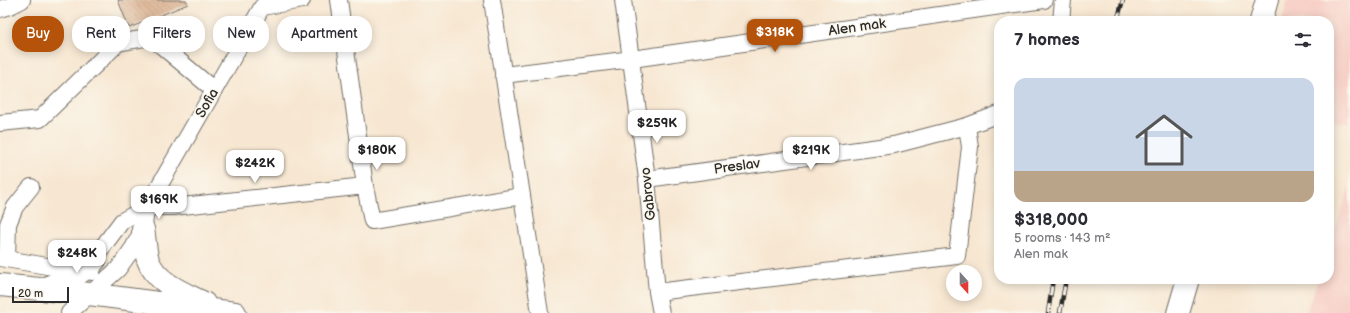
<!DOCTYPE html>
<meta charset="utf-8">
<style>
body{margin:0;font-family:"Balsamiq Sans",sans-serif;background:#f7f7f7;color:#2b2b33;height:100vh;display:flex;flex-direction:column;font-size:15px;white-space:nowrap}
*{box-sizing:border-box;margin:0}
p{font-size:13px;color:#7c7c81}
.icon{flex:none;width:22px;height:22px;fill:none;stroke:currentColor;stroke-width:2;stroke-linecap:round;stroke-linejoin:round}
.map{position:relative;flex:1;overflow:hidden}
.side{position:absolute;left:994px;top:16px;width:340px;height:268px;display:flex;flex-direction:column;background:#fff;border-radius:16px;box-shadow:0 2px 10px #0003}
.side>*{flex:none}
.top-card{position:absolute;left:12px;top:16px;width:380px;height:36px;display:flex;gap:8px}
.needle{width:26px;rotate:159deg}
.fabs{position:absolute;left:946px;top:265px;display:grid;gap:8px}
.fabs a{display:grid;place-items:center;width:36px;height:36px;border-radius:50%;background:#fff;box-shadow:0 2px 10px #0003;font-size:20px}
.scale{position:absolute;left:12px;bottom:10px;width:57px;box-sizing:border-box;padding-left:4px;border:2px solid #2b2b2b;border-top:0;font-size:11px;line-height:14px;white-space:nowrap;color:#2b2b2b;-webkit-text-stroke:3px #fbf7ec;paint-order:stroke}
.price{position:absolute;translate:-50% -34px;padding:0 9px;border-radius:8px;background:#fff;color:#222;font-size:13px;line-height:26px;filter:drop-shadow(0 1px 2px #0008)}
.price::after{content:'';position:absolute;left:50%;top:24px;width:12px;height:9px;margin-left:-6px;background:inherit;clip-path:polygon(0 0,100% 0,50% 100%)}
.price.active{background:#b45309;color:#fff}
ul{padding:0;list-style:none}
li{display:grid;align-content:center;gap:8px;height:212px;padding:0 20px}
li+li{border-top:1px solid #e1e1e2}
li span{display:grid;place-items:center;height:124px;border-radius:12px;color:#555}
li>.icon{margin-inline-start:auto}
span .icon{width:72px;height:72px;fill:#fffc;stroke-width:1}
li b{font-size:17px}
h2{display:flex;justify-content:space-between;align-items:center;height:48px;padding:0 20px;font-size:17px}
.chip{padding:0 14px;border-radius:16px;background:#fff;box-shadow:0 2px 10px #0003;font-size:14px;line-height:36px}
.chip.active{background:#b45309;color:#fff}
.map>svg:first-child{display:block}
</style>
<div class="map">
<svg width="1350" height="313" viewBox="0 0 1350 313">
<defs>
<pattern id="building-back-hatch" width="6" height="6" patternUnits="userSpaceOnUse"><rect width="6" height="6" fill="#daaf8d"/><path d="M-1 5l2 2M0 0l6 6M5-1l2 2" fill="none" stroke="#b18f73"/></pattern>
</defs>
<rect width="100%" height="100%" fill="#fbf7ec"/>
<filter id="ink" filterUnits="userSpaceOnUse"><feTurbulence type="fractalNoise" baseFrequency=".025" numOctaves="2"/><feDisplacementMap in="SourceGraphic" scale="8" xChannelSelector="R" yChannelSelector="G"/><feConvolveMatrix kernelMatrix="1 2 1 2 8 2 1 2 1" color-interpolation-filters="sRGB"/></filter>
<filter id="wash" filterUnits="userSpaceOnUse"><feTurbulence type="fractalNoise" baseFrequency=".012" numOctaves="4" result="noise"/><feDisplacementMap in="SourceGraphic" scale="16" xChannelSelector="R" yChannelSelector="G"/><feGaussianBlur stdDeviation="0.9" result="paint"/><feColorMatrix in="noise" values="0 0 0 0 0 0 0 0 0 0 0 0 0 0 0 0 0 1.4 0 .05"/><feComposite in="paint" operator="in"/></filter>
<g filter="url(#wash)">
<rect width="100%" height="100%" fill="#f7e7d2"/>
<path fill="#f7d1c8" d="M 1288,0 L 1350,0 L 1350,124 L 1329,121 L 1329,21 L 1282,21 Z
M 1350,186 L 1350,313 L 1306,313 L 1318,279 L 1329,279 L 1329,247 Z"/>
<g id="blocks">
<path fill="url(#building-back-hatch)" d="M 118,0 L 186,0 L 188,4 L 129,28 Z"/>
</g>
</g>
<g filter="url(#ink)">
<use href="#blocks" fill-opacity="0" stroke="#726d65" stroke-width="1"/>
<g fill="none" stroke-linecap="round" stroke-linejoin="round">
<g stroke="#726d65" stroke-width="18">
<path id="street" d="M 339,0 L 365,186 L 372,221 L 522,196
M 492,0 L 540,313
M 623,0 L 647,179 L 657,292 L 661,313
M 262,7 L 302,0
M 0,9 L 10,6 L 22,0
M 1061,21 L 1063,0
M 503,75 L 632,59 L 1044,0
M 0,123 L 40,119 L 118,43 L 151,37 L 214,90
M 647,179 L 894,145 L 967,126 L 999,114
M 0,258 L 82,272
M 7,259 L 8,224 L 15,207 L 31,187
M 92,272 L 95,260 L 104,245 L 122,221 L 147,207 L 173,207 L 365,186
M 657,292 L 957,256 L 970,147 L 967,126
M 69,313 L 118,269 L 133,248 L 143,229 L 147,207 L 262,7 L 268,0"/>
</g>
<g stroke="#726d65" stroke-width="24">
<path id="secondary" d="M 1261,21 L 1267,0
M 1178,313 L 1188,279"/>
</g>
<g stroke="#726d65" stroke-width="24">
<path id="primary" d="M 143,229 C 145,239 145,251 148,260 C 156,283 184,293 204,303
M 0,285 L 89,294 L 235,313
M 45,288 C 64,281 81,275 95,260"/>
</g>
<use href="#street" stroke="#fff" stroke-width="16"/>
<use href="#secondary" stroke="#fff" stroke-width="22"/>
<use href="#primary" stroke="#fff" stroke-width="22"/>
<g stroke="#2b2b2b" stroke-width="4.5">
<path id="rail" d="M 1117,21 L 1123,0
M 1048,313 L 1053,279
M 1060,313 L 1066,279"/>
</g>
<use href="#rail" stroke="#fbf7ec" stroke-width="3" stroke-dasharray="9" stroke-linecap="butt"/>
</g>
</g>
<g text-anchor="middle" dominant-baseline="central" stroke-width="3" stroke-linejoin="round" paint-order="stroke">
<g font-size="14" fill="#2b2b2b" stroke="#fbf7ec">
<text transform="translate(857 27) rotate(-8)">Alen mak</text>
<text transform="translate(207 103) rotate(-60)">Sofia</text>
<text transform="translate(737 166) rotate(-8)">Preslav</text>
<text transform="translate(648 194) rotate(-96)">Gabrovo</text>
</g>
</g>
</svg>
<div class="fabs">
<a><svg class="needle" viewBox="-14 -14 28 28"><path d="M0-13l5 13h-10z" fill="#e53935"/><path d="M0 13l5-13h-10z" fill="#7c7c81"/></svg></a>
</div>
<div class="scale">20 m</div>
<b class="price active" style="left:775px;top:53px">$318K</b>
<b class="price" style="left:657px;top:144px">$259K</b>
<b class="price" style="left:377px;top:171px">$180K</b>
<b class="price" style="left:811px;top:171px">$219K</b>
<b class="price" style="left:255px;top:184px">$242K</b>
<b class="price" style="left:159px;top:220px">$169K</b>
<b class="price" style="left:77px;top:274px">$248K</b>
<div class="top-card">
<a class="chip active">Buy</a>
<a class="chip">Rent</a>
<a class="chip">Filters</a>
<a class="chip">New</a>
<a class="chip">Apartment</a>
</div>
<section class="side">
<h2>7 homes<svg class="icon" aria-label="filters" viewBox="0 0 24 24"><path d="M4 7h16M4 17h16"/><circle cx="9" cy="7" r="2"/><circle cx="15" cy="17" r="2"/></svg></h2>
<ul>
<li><span style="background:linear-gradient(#c9d6e8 75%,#b9a48a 0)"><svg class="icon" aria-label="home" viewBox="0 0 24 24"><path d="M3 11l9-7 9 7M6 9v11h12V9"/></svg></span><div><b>$318,000</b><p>5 rooms · 143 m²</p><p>Alen mak</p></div></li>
</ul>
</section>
</div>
